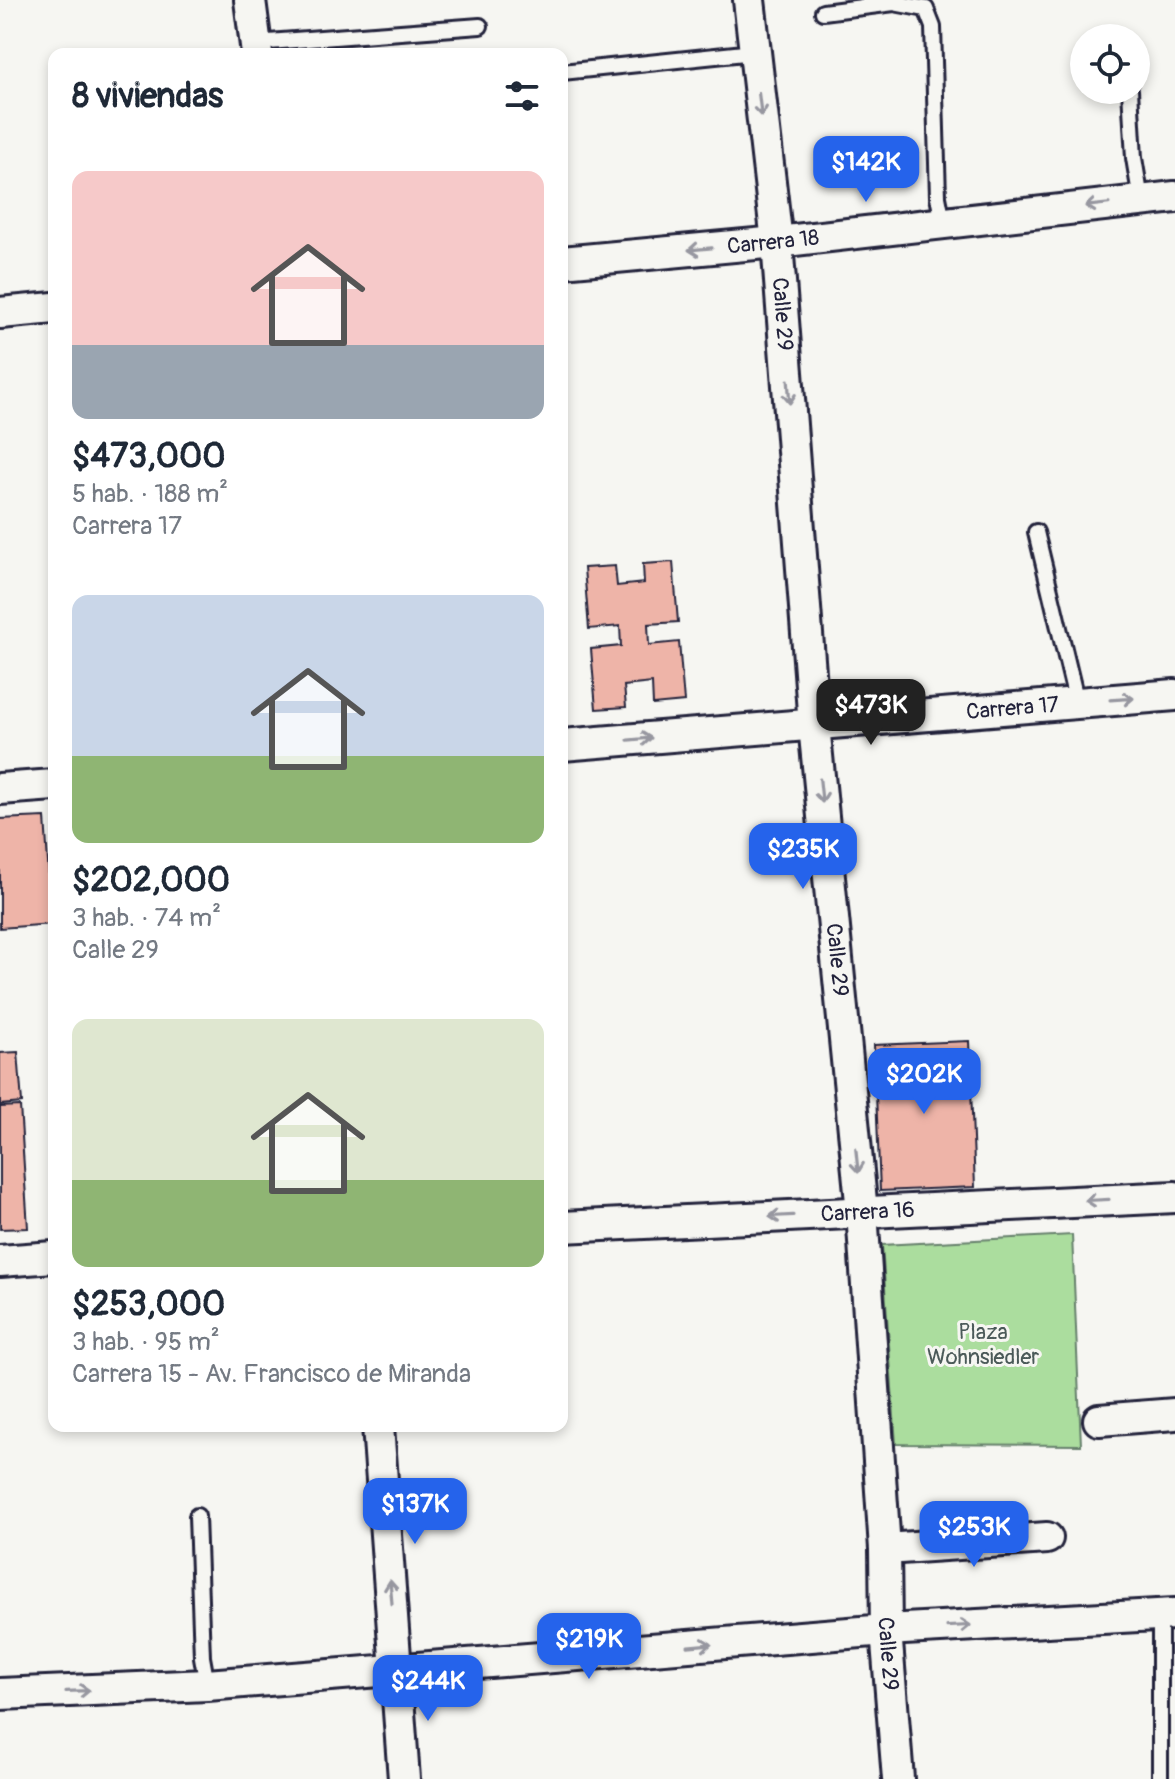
<!DOCTYPE html>
<html lang="es">
<meta charset="utf-8">
<style>
body{margin:0;font-family:Pangolin,sans-serif;background:#f2f2f3;color:#1f2937;height:100vh;display:flex;flex-direction:column;font-size:30px;white-space:nowrap}
*{box-sizing:border-box;margin:0}
p{font-size:26px;color:#747a83}
.icon{flex:none;width:44px;height:44px;fill:none;stroke:currentColor;stroke-width:2;stroke-linecap:round;stroke-linejoin:round}
.map{position:relative;flex:1;overflow:hidden}
.drawer{position:absolute;left:48px;top:48px;width:520px;height:1384px;display:flex;flex-direction:column;background:#fff;border-radius:16px;box-shadow:0 4px 12px #0003}
.drawer>*{flex:none}
.buttons{position:absolute;left:1070px;top:24px;display:grid;gap:16px}
.buttons a{display:grid;place-items:center;width:80px;height:80px;border-radius:50%;background:#fff;box-shadow:0 4px 12px #0003;font-size:40px}
.price{position:absolute;translate:-50% -68px;padding:0 18px;border-radius:16px;background:#2563eb;color:#fff;font-size:26px;line-height:52px;filter:drop-shadow(0 2px 4px #0008)}
.price::after{content:'';position:absolute;left:50%;top:48px;width:24px;height:18px;margin-left:-12px;background:inherit;clip-path:polygon(0 0,100% 0,50% 100%)}
.price.current{background:#222;color:#fff}
ul{padding:0;list-style:none}
li{display:grid;align-content:center;gap:16px;height:424px;padding:0 24px}
li span{display:grid;place-items:center;height:248px;border-radius:16px;color:#555}
li>.icon{margin-inline-start:auto}
span .icon{width:144px;height:144px;fill:#fffc;stroke-width:1}
li b{font-size:34px}
h2{display:flex;justify-content:space-between;align-items:center;height:96px;padding:0 24px;font-size:34px}
.map>svg:first-child{display:block}
</style>
<div class="map">
<svg width="1175" height="1779" viewBox="0 0 1175 1779">
<rect width="100%" height="100%" fill="#f6f6f2"/>
<filter id="ink" filterUnits="userSpaceOnUse"><feTurbulence type="fractalNoise" baseFrequency=".0125" numOctaves="2"/><feDisplacementMap in="SourceGraphic" scale="16" xChannelSelector="R" yChannelSelector="G"/><feConvolveMatrix kernelMatrix="1 2 1 2 8 2 1 2 1" color-interpolation-filters="sRGB"/></filter>
<g filter="url(#ink)">
<path fill="#abdd9e" stroke="#66806c" stroke-width="2" d="M 1072,1235 L 1081,1445 L 896,1444 L 882,1245 Z"/>
<path fill="#eeb4a8" stroke="#22223b" stroke-width="2" d="M 673,562 L 678,622 L 648,624 L 649,645 L 679,642 L 684,702 L 653,705 L 652,683 L 624,686 L 626,707 L 596,709 L 591,649 L 621,646 L 620,626 L 589,629 L 584,568 L 615,566 L 617,586 L 644,583 L 643,564 Z
M 45,817 L 52,924 L 0,928 L 0,819 Z
M 969,1041 L 975,1187 L 880,1191 L 874,1045 Z
M 18,1052 L 22,1103 L 0,1105 L 0,1053 Z
M 20,1106 L 28,1228 L 0,1229 L 0,1107 Z"/>
<g fill="none" stroke-linecap="round" stroke-linejoin="round">
<g stroke="#22223b" stroke-width="20">
<path id="lane" d="M 823,12 L 894,3 L 926,9 L 933,27 L 938,197 L 943,222
M 255,43 L 480,26
M 562,72 L 754,52
M 1130,90 L 1134,158 L 1141,200
M 1036,532 L 1077,703
M 197,1516 L 202,1657 L 207,1685
M 1160,1779 L 1160,1615"/>
</g>
<g stroke="#22223b" stroke-width="36">
<g id="street">
<path d="M 250,0 L 257,54"/>
<path id="s1" d="M 749,0 L 777,242 L 814,725 L 862,1212 L 885,1549 L 886,1630 L 898,1779"/>
<path id="s2" d="M 562,262 L 777,242 L 1175,197"/>
<path d="M 0,313 L 54,308"/>
<path id="s3" d="M 562,745 L 1175,695"/>
<path d="M 0,789 L 54,785"/>
<path id="s4" d="M 562,1227 L 1175,1197"/>
<path d="M 0,1261 L 54,1257"/>
<path d="M 1099,1420 L 1175,1414"/>
<path d="M 378,1426 L 404,1779"/>
<path d="M 885,1549 L 1047,1538"/>
<path d="M 0,1694 L 207,1685 L 886,1630 L 1175,1614"/>
</g>
</g>
<use href="#lane" stroke="#f6f6f2" stroke-width="14"/>
<use href="#street" stroke="#f6f6f2" stroke-width="30"/>
</g>
<defs><path id="oneway-shaft" d="M-6 0H5M1.5-3L5.5 0L1.5 3" fill="none" stroke-width="1.6" stroke-linecap="round" stroke-linejoin="round" transform="scale(2)"/></defs>
<g stroke="#9797a0">
<use href="#oneway-shaft" transform="translate(760 105) rotate(83)"/>
<use href="#oneway-shaft" transform="translate(1097 205) rotate(174)"/>
<use href="#oneway-shaft" transform="translate(700 249) rotate(175)"/>
<use href="#oneway-shaft" transform="translate(789 392) rotate(86)"/>
<use href="#oneway-shaft" transform="translate(1122 699) rotate(-4)"/>
<use href="#oneway-shaft" transform="translate(640 739) rotate(-5)"/>
<use href="#oneway-shaft" transform="translate(821 791) rotate(84)"/>
<use href="#oneway-shaft" transform="translate(857 1161) rotate(84)"/>
<use href="#oneway-shaft" transform="translate(1097 1200) rotate(177)"/>
<use href="#oneway-shaft" transform="translate(781 1216) rotate(177)"/>
<use href="#oneway-shaft" transform="translate(391 1592) rotate(-95)"/>
<use href="#oneway-shaft" transform="translate(959 1626) rotate(-3)"/>
<use href="#oneway-shaft" transform="translate(700 1645) rotate(-5)"/>
<use href="#oneway-shaft" transform="translate(78 1691) rotate(-2)"/>
</g>
</g>
<g text-anchor="middle" dominant-baseline="central" stroke-width="6" stroke-linejoin="round" paint-order="stroke">
<g font-size="22" fill="#22223b" stroke="#f6f6f2">
<text stroke="none"><textPath href="#s2" startOffset="212">Carrera 18</textPath></text>
<text stroke="none"><textPath href="#s1" startOffset="316">Calle 29</textPath></text>
<text stroke="none"><textPath href="#s3" startOffset="452">Carrera 17</textPath></text>
<text stroke="none"><textPath href="#s1" startOffset="964">Calle 29</textPath></text>
<text stroke="none"><textPath href="#s4" startOffset="306">Carrera 16</textPath></text>
<text stroke="none"><textPath href="#s1" startOffset="1660">Calle 29</textPath></text>
</g>
<g font-size="22" fill="#4b5a59" stroke="#f6f6f2">
<text x="983" y="1332">Plaza<tspan x="983" dy="25">Wohnsiedler</tspan></text>
</g>
</g>
</svg>
<div class="buttons">
<a><svg class="icon" aria-label="locate" viewBox="0 0 24 24"><circle cx="12" cy="12" r="6"/><path d="M12 2v4M12 18v4M2 12h4M18 12h4"/></svg></a>
</div>
<b class="price" style="left:866px;top:204px">$142K</b>
<b class="price current" style="left:871px;top:747px">$473K</b>
<b class="price" style="left:803px;top:891px">$235K</b>
<b class="price" style="left:924px;top:1116px">$202K</b>
<b class="price" style="left:415px;top:1546px">$137K</b>
<b class="price" style="left:974px;top:1569px">$253K</b>
<b class="price" style="left:589px;top:1681px">$219K</b>
<b class="price" style="left:428px;top:1723px">$244K</b>
<section class="drawer">
<h2>8 viviendas<svg class="icon" aria-label="filters" viewBox="0 0 24 24"><path d="M4 7h16M4 17h16"/><circle cx="9" cy="7" r="2"/><circle cx="15" cy="17" r="2"/></svg></h2>
<ul>
<li><span style="background:linear-gradient(#f6c9c9 70%,#9aa5b1 0)"><svg class="icon" aria-label="home" viewBox="0 0 24 24"><path d="M3 11l9-7 9 7M6 9v11h12V9"/></svg></span><div><b>$473,000</b><p>5 hab. · 188 m²</p><p>Carrera 17</p></div></li>
<li><span style="background:linear-gradient(#c9d6e8 65%,#8fb573 0)"><svg class="icon" aria-label="home" viewBox="0 0 24 24"><path d="M3 11l9-7 9 7M6 9v11h12V9"/></svg></span><div><b>$202,000</b><p>3 hab. · 74 m²</p><p>Calle 29</p></div></li>
<li><span style="background:linear-gradient(#dfe7d0 65%,#8fb573 0)"><svg class="icon" aria-label="home" viewBox="0 0 24 24"><path d="M3 11l9-7 9 7M6 9v11h12V9"/></svg></span><div><b>$253,000</b><p>3 hab. · 95 m²</p><p>Carrera 15 - Av. Francisco de Miranda</p></div></li>
</ul>
</section>
</div>
